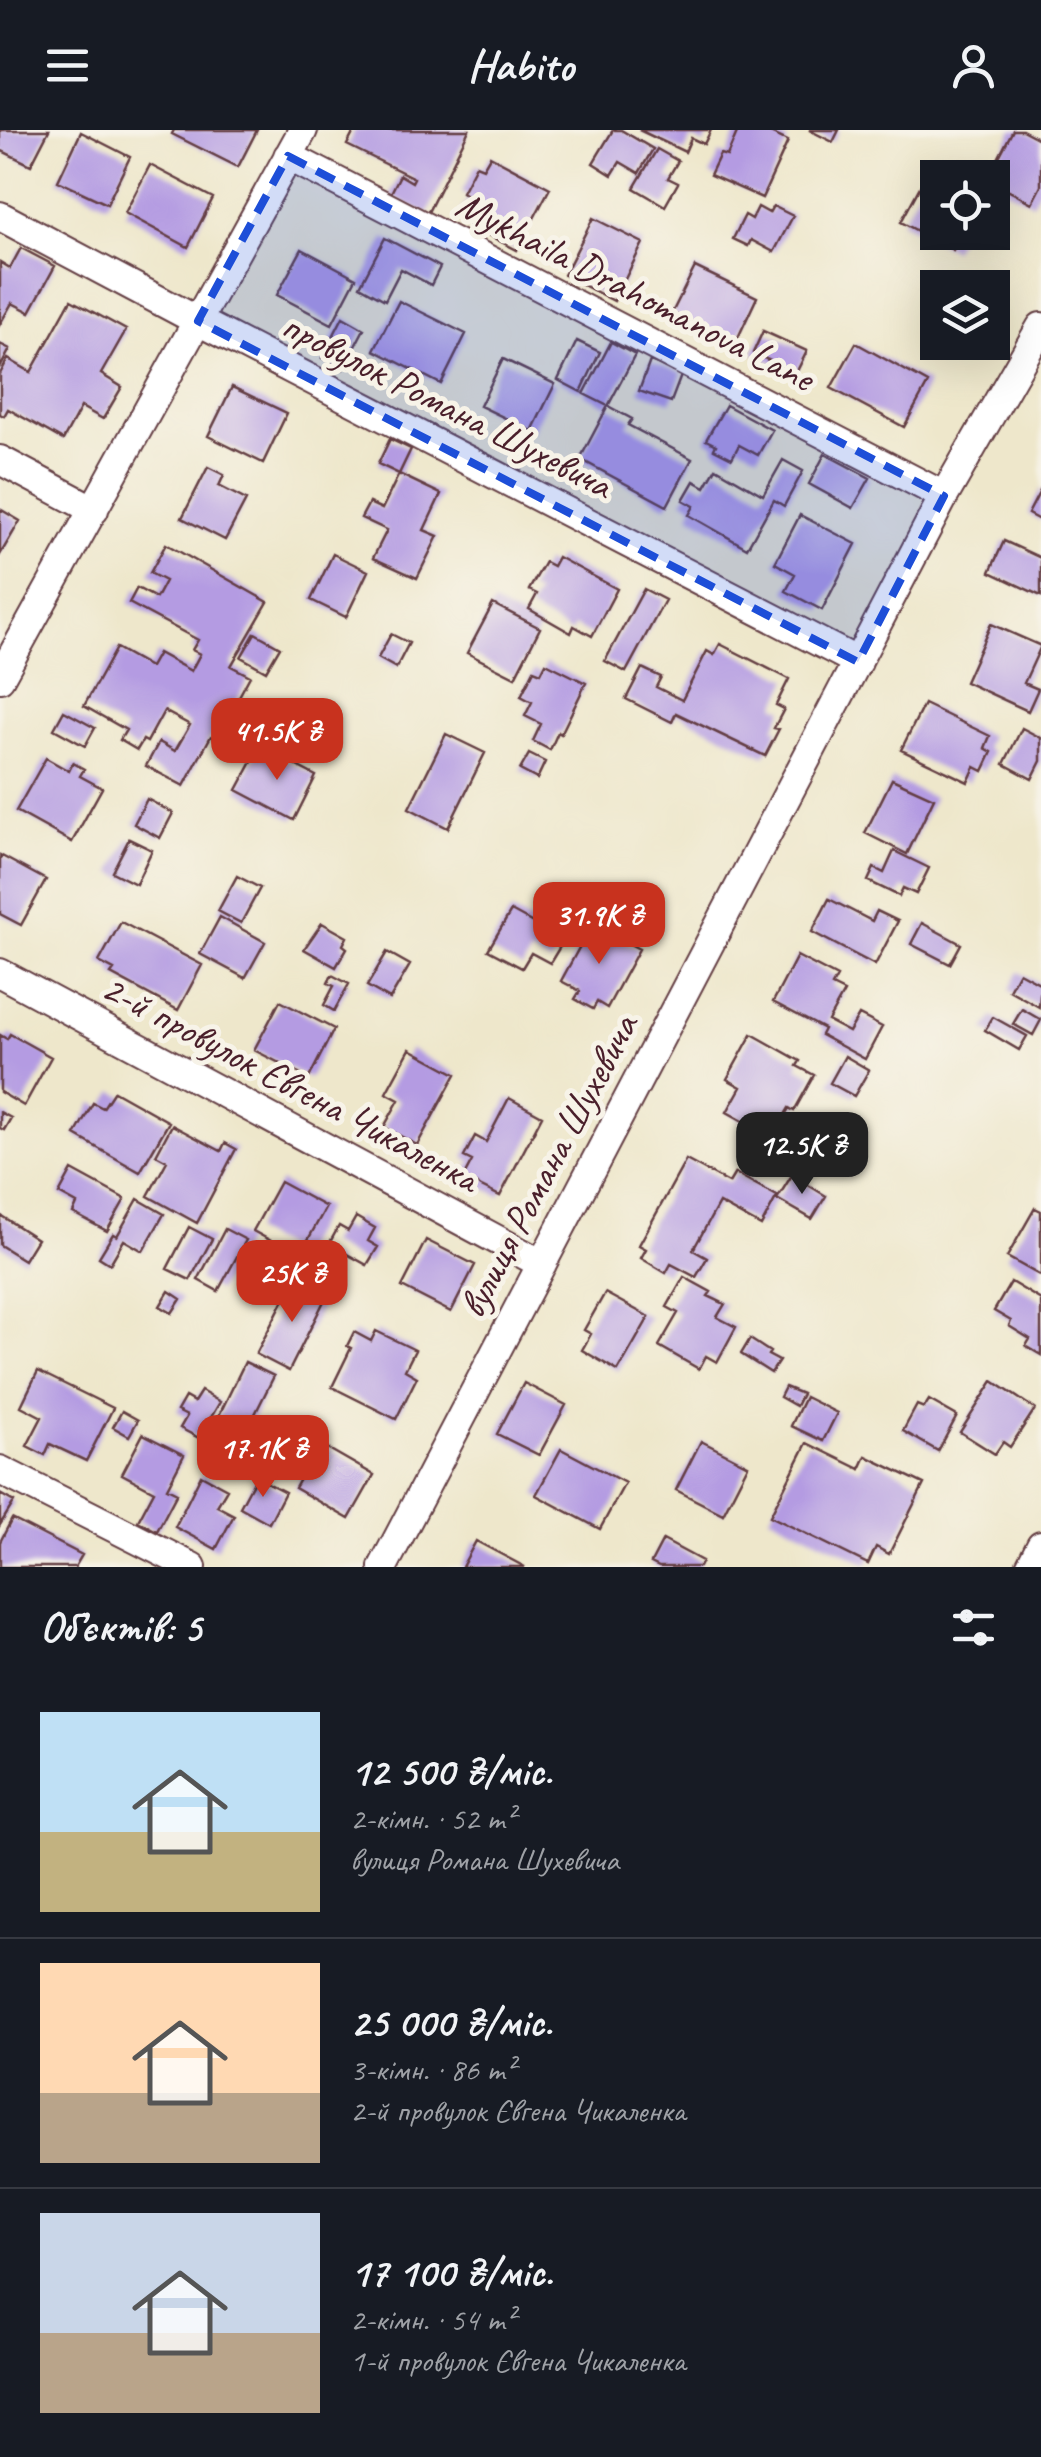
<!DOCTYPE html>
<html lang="uk">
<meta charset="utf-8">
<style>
body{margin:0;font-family:Caveat,sans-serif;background:#242831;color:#f1f3f6;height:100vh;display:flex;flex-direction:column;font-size:38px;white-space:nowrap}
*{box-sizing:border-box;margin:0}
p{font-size:32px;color:#9ea1a6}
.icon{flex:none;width:55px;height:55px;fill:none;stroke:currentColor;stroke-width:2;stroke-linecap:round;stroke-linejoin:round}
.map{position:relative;height:1437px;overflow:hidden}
.sheet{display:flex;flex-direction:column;background:#171b24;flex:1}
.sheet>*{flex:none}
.buttons{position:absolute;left:920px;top:30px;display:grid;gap:20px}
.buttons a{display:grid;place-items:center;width:90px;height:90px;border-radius:0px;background:#171b24;box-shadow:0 10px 40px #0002;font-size:50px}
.price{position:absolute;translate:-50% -85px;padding:0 22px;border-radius:20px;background:#c8321e;color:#fff;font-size:32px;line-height:65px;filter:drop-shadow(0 2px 5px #0008)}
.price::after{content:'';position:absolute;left:50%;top:60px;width:30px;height:22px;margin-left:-15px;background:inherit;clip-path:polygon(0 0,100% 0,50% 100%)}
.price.selected{background:#222;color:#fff}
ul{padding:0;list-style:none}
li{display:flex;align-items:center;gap:30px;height:250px;padding:0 40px}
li+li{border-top:2px solid #363941}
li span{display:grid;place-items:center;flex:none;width:280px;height:200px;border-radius:0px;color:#555}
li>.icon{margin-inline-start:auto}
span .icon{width:120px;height:120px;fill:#fffc;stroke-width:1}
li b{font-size:42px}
h2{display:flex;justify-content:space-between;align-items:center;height:120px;padding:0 40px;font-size:42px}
header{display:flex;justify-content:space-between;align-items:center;height:130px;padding:0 40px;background:#171b24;font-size:45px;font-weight:800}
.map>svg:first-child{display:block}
</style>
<header><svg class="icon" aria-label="menu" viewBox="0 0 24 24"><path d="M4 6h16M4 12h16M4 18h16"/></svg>Habito<svg class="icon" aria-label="person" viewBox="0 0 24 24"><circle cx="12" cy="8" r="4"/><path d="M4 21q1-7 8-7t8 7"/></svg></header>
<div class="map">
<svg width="1041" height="1437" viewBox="0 0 1041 1437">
<rect width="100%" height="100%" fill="#f7f3e8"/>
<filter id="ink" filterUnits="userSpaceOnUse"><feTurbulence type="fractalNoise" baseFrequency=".01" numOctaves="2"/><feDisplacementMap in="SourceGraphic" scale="20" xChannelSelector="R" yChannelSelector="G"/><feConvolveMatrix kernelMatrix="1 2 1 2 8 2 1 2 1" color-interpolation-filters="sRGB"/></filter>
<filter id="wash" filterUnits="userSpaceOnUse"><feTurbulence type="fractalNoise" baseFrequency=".0048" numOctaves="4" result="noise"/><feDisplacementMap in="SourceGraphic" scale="40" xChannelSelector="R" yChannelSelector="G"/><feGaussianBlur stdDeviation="2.25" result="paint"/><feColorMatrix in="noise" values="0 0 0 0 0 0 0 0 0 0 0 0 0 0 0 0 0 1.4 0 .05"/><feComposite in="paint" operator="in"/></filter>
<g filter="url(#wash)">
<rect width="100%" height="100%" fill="#eee7cb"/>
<g id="blocks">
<path fill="#b49be2" d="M 0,0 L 49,0 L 31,35 L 0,20 Z
M 174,0 L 257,0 L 238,37 L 172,4 Z
M 355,0 L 469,0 L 427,84 L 390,65 L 400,45 L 412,52 L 414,48 L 347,15 Z
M 613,0 L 621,0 L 653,19 L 639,43 L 620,32 L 612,45 L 593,33 Z
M 639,0 L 711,0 L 704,14 L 691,8 L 685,22 Z
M 738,0 L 764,0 L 788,11 L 762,68 L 710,45 L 720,24 L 727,26 Z
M 809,0 L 839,0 L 833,12 Z
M 1013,0 L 1022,0 L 1041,10 L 1041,56 L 1032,73 L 992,52 L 992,48 L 988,48 Z
M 81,2 L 130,27 L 107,74 L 58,51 Z
M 657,19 L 678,31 L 668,48 L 678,53 L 665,76 L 634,58 Z
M 490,26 L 550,58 L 517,120 L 457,89 L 469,67 L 462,62 L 476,35 L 483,38 Z
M 150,35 L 213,68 L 188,117 L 125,83 Z
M 930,38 L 948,48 L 938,48 L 938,102 L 963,102 L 953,120 L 901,92 Z
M 773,76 L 793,86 L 774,122 L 751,110 L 748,116 L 733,109 L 745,85 L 752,89 L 758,77 L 769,83 Z
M 593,88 L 643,113 L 614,171 L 564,145 Z
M 385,108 L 440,137 L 431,155 L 401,139 L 385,170 L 360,156 Z
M 21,118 L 55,136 L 30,182 L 12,173 L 0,194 L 0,132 L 10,138 Z
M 302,119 L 356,148 L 332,194 L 277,165 Z
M 695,137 L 757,167 L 735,214 L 672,183 Z
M 71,170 L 126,200 L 101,244 L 122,257 L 103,289 L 81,277 L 63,310 L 8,279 L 4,286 L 0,284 L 0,244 L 8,229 L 31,242 Z
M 399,171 L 466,204 L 441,254 L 374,220 Z
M 343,187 L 364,199 L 343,239 L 322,228 Z
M 763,201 L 807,221 L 796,243 L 753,223 Z
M 577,211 L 600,222 L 581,262 L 558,250 Z
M 611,212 L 635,225 L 608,276 L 584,264 Z
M 856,213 L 928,253 L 904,297 L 831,258 Z
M 0,214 L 10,219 L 0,238 Z
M 503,229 L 555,254 L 532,301 L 480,276 Z
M 650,231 L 682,243 L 671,272 L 639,261 Z
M 232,257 L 287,283 L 263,333 L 208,306 Z
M 726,275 L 772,300 L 758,325 L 739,315 L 732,328 L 714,319 L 716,315 L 706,310 Z
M 608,276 L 632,289 L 628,295 L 692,329 L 667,376 L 580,329 Z
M 390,309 L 411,319 L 399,344 L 378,334 Z
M 825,324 L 870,348 L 853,378 L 809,354 Z
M 783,330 L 803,341 L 784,376 L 774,370 L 747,418 L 689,385 L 694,376 L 683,370 L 694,351 L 705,357 L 716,338 L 763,365 Z
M 208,337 L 224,345 L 219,356 L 246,370 L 225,410 L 182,388 Z
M 399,344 L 441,364 L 424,400 L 438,406 L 417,448 L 373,428 L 387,400 L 361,388 L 369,373 L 382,379 Z
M 1041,359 L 1041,391 L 1028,384 Z
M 0,379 L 20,391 L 0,425 Z
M 800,385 L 856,414 L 822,480 L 786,461 L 795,444 L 775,433 Z
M 1004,411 L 1041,428 L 1041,466 L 990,442 Z
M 166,414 L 268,472 L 231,536 L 250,546 L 216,609 L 211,606 L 184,656 L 146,636 L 159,612 L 175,621 L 190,595 L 164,581 L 147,612 L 143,610 L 137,620 L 120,610 L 126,600 L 84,576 L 116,518 L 150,537 L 158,523 L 191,541 L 200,524 L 192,520 L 198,510 L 129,473 L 137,458 L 156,468 L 165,451 L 150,443 Z
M 333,424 L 368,441 L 346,487 L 311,470 Z
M 558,427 L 617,459 L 592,506 L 574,496 L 571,503 L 529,479 L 537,464 L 529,460 L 545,432 L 553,436 Z
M 644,459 L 665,470 L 626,542 L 605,531 Z
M 493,474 L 540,498 L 515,547 L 467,523 Z
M 991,494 L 1041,516 L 1024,553 L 1038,559 L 1028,581 L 965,552 Z
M 255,503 L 280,517 L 266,541 L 241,527 Z
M 391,504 L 409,513 L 396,538 L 378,528 Z
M 720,514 L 789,549 L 776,575 L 784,579 L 774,598 L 779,599 L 765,626 L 676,583 L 672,592 L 626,569 L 642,538 L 661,547 L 656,557 L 682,570 L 707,521 L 714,525 Z
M 546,533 L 586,553 L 561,604 L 558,602 L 550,620 L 533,611 L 541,594 L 525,586 L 532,572 L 521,566 L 534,540 L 541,543 Z
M 924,574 L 990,606 L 985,618 L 992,622 L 983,641 L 975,637 L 968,652 L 901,620 Z
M 64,581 L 95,598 L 85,616 L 54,599 Z
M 1022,598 L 1041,608 L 1041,631 L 1032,649 L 1004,634 Z
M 446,604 L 485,623 L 448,698 L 409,678 Z
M 260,617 L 316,646 L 294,690 L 237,660 Z
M 529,624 L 545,632 L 537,649 L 520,640 Z
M 46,628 L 69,641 L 73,633 L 84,639 L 80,646 L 102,658 L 72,712 L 16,681 Z
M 892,649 L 934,668 L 907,724 L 865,703 Z
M 147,669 L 173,683 L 160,708 L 134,694 Z
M 129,709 L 152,720 L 136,754 L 112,742 Z
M 894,721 L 929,738 L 916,764 L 903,758 L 899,766 L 868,751 L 874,738 L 884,743 Z
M 0,725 L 46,750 L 21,795 L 0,784 Z
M 237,746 L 260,758 L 241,793 L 218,781 Z
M 829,769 L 872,791 L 877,781 L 898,791 L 875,835 L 812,802 Z
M 511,781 L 564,810 L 550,833 L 531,823 L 522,838 L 488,820 Z
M 220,787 L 265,812 L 245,848 L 200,824 Z
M 121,792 L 202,835 L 178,880 L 111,844 L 114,840 L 99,832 Z
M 322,793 L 347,807 L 343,815 L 347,818 L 336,837 L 304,819 Z
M 922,793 L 961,814 L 950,834 L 911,814 Z
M 592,794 L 639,819 L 607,878 L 597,872 L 593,879 L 575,869 L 580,861 L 561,851 Z
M 387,822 L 410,835 L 390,869 L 367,856 Z
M 797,826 L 837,847 L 832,856 L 844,862 L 828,891 L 849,902 L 859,885 L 882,897 L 865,929 L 821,905 L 824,899 L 773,872 Z
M 1019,842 L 1041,854 L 1039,877 L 1009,860 Z
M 332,845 L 349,854 L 334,881 L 324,875 L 334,856 L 328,853 Z
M 280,871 L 334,899 L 309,948 L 254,920 Z
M 1022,879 L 1041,890 L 1033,905 L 1013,894 Z
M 993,887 L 1027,906 L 1019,920 L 985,900 Z
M 10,904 L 51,927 L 24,976 L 0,962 L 0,905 L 7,909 Z
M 752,904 L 800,931 L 797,936 L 814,945 L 794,981 L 789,978 L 772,1007 L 727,982 L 741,957 L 727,949 Z
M 410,919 L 456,944 L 417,1015 L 384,997 L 399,970 L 386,963 Z
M 845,926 L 869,940 L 854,966 L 830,953 Z
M 114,961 L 169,992 L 140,1042 L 75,1005 L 93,973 L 103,978 Z
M 509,968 L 542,986 L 500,1066 L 463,1048 L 472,1031 L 464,1027 L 475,1006 L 486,1012 Z
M 0,982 L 11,988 L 4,1000 L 0,998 Z
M 172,995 L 221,1021 L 225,1013 L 236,1019 L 197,1093 L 148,1066 L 167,1031 L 156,1025 Z
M 686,1030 L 729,1053 L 735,1043 L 777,1066 L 761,1096 L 719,1073 L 693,1120 L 707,1128 L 696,1147 L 671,1134 L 666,1143 L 641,1128 L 646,1119 L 639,1115 Z
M 72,1040 L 125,1069 L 107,1101 L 73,1083 L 77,1074 L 59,1064 Z
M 792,1045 L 826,1066 L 812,1089 L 777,1069 Z
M 280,1052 L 326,1077 L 299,1126 L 253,1101 Z
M 138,1069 L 164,1084 L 143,1121 L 124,1110 L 110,1134 L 99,1127 L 113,1104 L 117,1106 Z
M 1035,1078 L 1041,1081 L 1041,1146 L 1007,1127 Z
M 0,1085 L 37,1109 L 24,1130 L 0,1115 Z
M 356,1087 L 375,1098 L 368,1111 L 378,1117 L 367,1135 L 329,1114 L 339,1096 L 348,1101 Z
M 189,1097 L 212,1109 L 190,1150 L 167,1139 Z
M 225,1099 L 246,1110 L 218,1161 L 198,1150 Z
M 426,1110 L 475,1135 L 451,1182 L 402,1157 Z
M 320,1122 L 337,1131 L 331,1142 L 314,1133 Z
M 684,1147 L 711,1162 L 708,1166 L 725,1174 L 717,1187 L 736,1197 L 717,1232 L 706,1226 L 699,1239 L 659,1216 L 678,1183 L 667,1177 Z
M 295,1148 L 327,1165 L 289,1241 L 256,1224 Z
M 1011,1152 L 1041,1170 L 1041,1225 L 1026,1216 L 1030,1209 L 1009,1196 L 1011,1191 L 994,1181 Z
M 169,1161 L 181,1169 L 172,1183 L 160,1176 Z
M 605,1163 L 649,1187 L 618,1241 L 582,1220 L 591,1204 L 584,1200 Z
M 376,1201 L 415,1220 L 405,1240 L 417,1247 L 396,1289 L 332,1257 L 351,1218 L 347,1216 L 354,1202 L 371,1211 Z
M 750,1209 L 770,1222 L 768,1225 L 779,1231 L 771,1243 L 741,1224 Z
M 245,1232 L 274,1246 L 236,1322 L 208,1308 Z
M 38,1241 L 113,1278 L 86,1331 L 50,1314 L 45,1325 L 27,1316 L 42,1287 L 21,1276 Z
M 993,1251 L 1035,1279 L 1010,1317 L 1003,1312 L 995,1324 L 960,1302 Z
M 524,1253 L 566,1275 L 539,1325 L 497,1304 Z
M 785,1257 L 802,1264 L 796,1276 L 780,1267 Z
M 201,1261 L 220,1272 L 199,1308 L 180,1298 L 187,1286 L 177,1281 L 185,1267 L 194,1272 Z
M 805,1267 L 837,1283 L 823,1311 L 791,1296 Z
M 929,1270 L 957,1286 L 938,1321 L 903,1301 L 917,1275 L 924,1278 Z
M 122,1281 L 138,1290 L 129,1306 L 113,1297 Z
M 143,1304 L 184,1325 L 167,1358 L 177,1363 L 157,1401 L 138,1391 L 154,1361 L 122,1344 Z
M 701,1311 L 748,1335 L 723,1384 L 676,1360 Z
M 807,1313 L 860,1339 L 866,1326 L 924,1354 L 889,1424 L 876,1417 L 868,1434 L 770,1386 Z
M 320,1314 L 374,1345 L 349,1389 L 295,1358 Z
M 561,1319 L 625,1353 L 600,1399 L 536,1365 Z
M 201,1345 L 227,1359 L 217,1376 L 234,1385 L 216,1419 L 175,1397 Z
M 256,1347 L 285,1362 L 269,1393 L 240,1377 Z
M 0,1364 L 14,1372 L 0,1395 Z
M 12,1389 L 82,1425 L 75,1437 L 0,1437 L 0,1412 Z
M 663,1410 L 702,1431 L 699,1437 L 659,1437 L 651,1433 Z
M 476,1411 L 525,1437 L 462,1437 Z"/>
</g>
</g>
<g filter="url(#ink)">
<use href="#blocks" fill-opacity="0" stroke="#633d43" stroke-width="2.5"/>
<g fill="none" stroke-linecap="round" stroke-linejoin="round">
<g stroke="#633d43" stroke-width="32">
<path id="street" d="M 288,26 L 944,366
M 0,86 L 198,191 L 858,532
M 0,330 L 94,380
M 0,548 L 303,0
M 0,843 L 542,1134
M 0,1340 L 192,1437
M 383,1437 L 944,366 L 1041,197
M 1030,1437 L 1041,1415"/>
</g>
<use href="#street" stroke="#fff" stroke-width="28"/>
</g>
</g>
<path fill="#1d4ed8" fill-opacity="0.2" stroke="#1d4ed8" stroke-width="8" stroke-dasharray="20 12" stroke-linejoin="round" d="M 288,26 L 944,366 L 858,532 L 198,191 Z"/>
<g text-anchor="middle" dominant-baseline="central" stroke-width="10" stroke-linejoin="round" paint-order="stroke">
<g font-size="40" fill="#4a1f2b" stroke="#f7f3e8">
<text transform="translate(635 161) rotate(27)">Mykhaila Drahomanova Lane</text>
<text transform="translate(447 275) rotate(27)">провулок Романа Шухевича</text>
<text transform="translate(290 953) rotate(28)">2-й провулок Євгена Чикаленка</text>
<text transform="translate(548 1036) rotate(-62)">вулиця Романа Шухевича</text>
</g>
</g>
</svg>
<div class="buttons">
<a><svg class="icon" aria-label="locate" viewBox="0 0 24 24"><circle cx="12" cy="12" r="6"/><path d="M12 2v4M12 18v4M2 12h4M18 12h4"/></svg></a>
<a><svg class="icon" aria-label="layers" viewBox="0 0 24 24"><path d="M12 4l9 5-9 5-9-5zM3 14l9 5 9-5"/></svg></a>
</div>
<b class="price" style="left:277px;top:653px">41.5K ₴</b>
<b class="price" style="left:599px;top:837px">31.9K ₴</b>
<b class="price selected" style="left:802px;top:1067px">12.5K ₴</b>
<b class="price" style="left:292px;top:1195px">25K ₴</b>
<b class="price" style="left:263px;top:1370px">17.1K ₴</b>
</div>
<section class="sheet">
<h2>Об’єктів: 5<svg class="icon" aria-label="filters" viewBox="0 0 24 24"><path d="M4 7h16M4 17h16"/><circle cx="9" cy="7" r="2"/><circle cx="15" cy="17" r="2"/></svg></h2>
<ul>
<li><span style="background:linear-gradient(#bfe0f5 60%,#c2b280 0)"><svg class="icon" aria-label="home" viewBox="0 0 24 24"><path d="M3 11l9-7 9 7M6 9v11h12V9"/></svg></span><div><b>12 500 ₴/міс.</b><p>2-кімн. · 52 m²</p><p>вулиця Романа Шухевича</p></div></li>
<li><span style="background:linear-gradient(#ffd9b3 65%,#b9a48a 0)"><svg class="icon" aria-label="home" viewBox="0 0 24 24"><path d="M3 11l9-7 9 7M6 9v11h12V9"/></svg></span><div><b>25 000 ₴/міс.</b><p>3-кімн. · 86 m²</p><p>2-й провулок Євгена Чикаленка</p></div></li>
<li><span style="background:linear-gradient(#c9d6e8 60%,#b9a48a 0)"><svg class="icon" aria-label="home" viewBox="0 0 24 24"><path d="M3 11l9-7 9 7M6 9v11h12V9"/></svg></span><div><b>17 100 ₴/міс.</b><p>2-кімн. · 54 m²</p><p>1-й провулок Євгена Чикаленка</p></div></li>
</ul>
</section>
